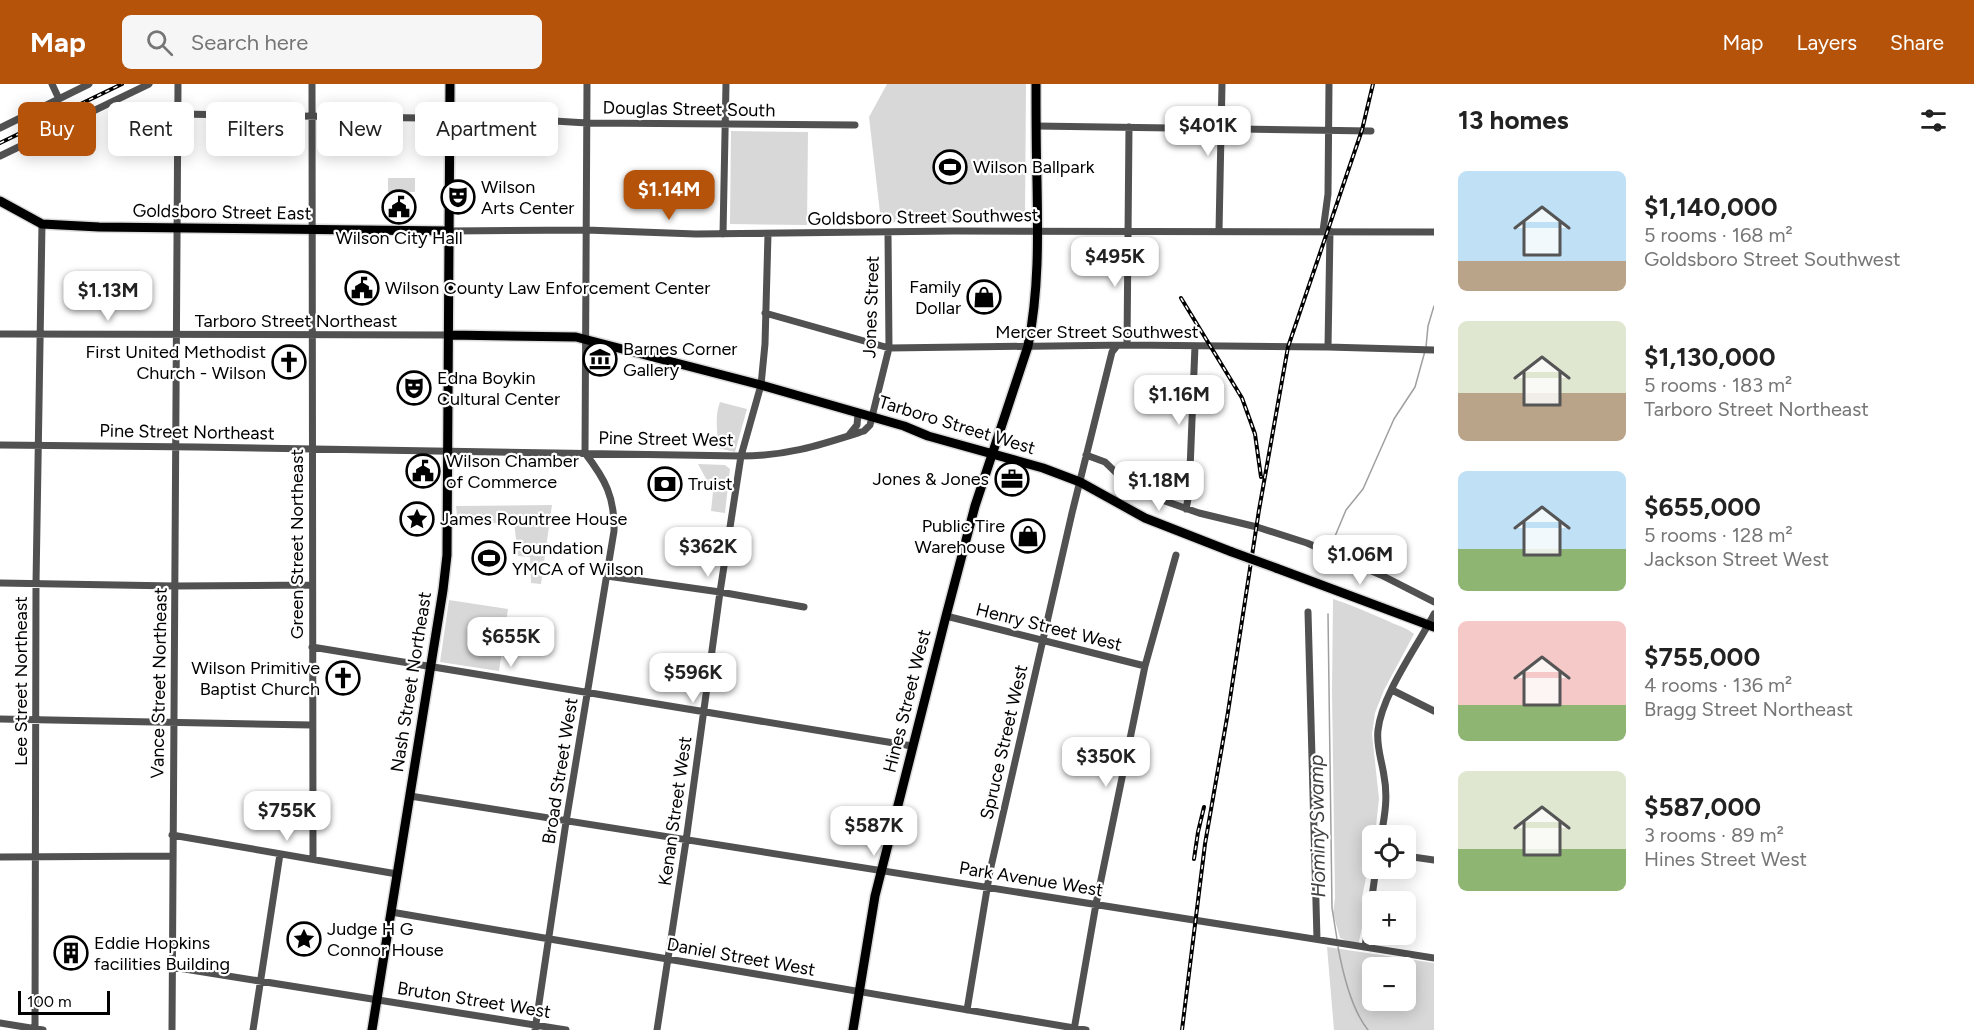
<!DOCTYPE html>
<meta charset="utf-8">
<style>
body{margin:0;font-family:Figtree,sans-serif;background:#f6f6f6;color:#222;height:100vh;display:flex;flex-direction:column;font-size:22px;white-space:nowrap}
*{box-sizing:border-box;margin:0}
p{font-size:20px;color:#767676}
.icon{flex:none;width:33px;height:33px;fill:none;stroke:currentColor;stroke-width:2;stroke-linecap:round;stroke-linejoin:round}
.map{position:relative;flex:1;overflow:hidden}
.panel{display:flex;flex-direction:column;background:#fff;width:540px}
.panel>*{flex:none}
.banner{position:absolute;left:18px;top:18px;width:570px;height:54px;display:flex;gap:12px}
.tools{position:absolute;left:1362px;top:741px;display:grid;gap:12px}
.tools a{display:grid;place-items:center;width:54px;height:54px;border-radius:9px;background:#fff;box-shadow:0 3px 15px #0003;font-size:30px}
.scale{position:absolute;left:18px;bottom:15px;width:92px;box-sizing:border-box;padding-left:6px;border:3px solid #000;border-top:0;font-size:16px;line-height:21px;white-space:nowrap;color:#000;-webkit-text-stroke:4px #fff;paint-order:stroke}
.price{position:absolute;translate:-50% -51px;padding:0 14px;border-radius:12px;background:#fff;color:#222;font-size:20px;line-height:39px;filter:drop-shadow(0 2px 3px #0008)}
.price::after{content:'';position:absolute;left:50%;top:36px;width:18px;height:14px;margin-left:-9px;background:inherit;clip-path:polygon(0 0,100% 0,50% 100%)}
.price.active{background:#b45309;color:#fff}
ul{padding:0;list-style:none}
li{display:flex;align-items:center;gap:18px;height:150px;padding:0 24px}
li span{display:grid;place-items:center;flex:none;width:168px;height:120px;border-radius:9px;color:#555}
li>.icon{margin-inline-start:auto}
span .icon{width:72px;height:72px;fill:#fffc;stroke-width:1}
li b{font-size:26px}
h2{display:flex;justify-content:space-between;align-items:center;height:72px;padding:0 24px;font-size:26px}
.pill{padding:0 21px;border-radius:9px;background:#fff;box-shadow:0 3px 15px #0003;font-size:21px;line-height:54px}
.pill.active{background:#b45309;color:#fff}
header{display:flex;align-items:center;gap:36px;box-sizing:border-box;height:84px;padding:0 30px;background:#b45309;color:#fff}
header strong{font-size:28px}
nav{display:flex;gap:33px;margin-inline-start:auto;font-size:21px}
.search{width:420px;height:54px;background:#f6f6f6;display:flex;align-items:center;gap:15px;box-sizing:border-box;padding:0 21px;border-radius:9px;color:#767676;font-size:22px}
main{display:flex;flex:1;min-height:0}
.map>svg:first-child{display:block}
</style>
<header>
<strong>Map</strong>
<div class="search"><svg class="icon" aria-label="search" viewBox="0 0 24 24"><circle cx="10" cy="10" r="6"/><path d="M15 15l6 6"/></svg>Search here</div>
<nav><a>Map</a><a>Layers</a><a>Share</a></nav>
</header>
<main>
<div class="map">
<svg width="1434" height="946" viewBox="0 0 1434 946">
<rect width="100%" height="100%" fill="#fff"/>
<path fill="#d8d8d8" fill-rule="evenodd" d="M 887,0 L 1026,0 L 1025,134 L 1020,138 L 881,138 L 869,33 Z
M 731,47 L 808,48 L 807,141 L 730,140 Z
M 388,94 L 415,94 L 415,108 L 388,108 Z
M 720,318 L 747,325 L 735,368 L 718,364 C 718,348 714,334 720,318 Z
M 698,380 L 725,381 L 730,385 L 725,429 L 711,427 L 713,408 Z
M 552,421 L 541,500 L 531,499 L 530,473 L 518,472 L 514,438 L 458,441 L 456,422 Z
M 1333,515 C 1352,521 1369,529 1388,537 C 1398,542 1406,543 1414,550 L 1384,606 L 1375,629 L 1372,650 L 1379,715 L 1375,751 L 1372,752 L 1372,765 L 1362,813 L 1363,839 L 1358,862 L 1340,854 L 1333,829 L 1335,814 L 1332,608 Z
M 449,516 L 508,525 L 499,587 L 440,578 Z
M 1327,863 L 1434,879 L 1434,946 L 1334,946 ZM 1372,884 L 1406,884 L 1406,916 L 1372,916 Z"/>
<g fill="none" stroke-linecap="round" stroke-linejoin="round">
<path stroke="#9f9f9f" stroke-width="1.5" d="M 1426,263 L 1428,242 L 1434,222
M 1333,457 L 1346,426 L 1363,405 L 1394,335 L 1415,303 L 1425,267
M 1328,530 L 1332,824 L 1337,855
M 1338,863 C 1343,890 1351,925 1368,946"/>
<g stroke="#dbdbdb" stroke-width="12">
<path id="major" d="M 0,117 L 42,140 L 99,143 L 449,147
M 449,251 L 576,253 L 761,301 L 904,342 L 928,352 L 1043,384 L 1080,398 L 1145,434 L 1232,468
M 1276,484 L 1434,543
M 372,946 L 443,506 L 447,471 L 450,0
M 853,946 L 875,812 L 946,532 L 975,422 L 1028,262 C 1039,207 1038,153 1037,97 C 1036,65 1036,32 1036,0"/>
</g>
<path stroke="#515151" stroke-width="7" d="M 52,0 L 59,15
M 312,0 L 313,775
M 177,30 L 538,36 L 587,39 L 855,41
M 1036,42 L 1371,47
M 0,44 L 89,0
M 0,72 L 149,0
M 449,147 L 586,146 L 696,150 L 954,147 L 1434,148
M 1219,147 L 1222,0
M 1323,147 L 1328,110 L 1329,0
M 723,150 L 726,0
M 765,229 L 889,264 L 1127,261 L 1328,263 L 1434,266
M 0,250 L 449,251
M 1127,261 L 1129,43
M 1328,263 L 1330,147
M 849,351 L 857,341 L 858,330
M 0,361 L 197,363 L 741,372 C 788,372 820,361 864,347 L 870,341 L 889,264 L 888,149
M 1086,371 L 1105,378 L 1130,402 L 1148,411 L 1199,429 L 1257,443 L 1307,459 L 1381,491 L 1434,518
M 1186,425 L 1189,410 L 1195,262
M 607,492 L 720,508 L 804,523
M 0,499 L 175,502 L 312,501
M 1308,528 L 1317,855
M 946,532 L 1145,582
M 312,563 L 912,662
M 1392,606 L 1434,627
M 0,635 L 312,641
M 410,712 L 1434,874
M 172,751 L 397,790
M 1381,752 C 1385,731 1388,712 1384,692 C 1382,677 1376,662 1378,646 C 1382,610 1417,563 1434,530
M 1406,772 L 1434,776
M 0,773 L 173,772
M 391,828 L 1086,946
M 1365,863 L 1376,784
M 172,883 L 566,946
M 967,926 L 990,787 L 1072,429 L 1112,268 L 1116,263
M 0,939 L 43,946
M 35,945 L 36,499 L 42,140
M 172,946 L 178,0
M 253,946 L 280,770
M 535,946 L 566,738 L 614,447 C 615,413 605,395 585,369 L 587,0
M 657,946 L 686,757 L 720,508 L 741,372 L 761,301 L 765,260 L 768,150
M 1074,946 L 1096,820 L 1145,582 L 1176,471"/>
<use href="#major" stroke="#000" stroke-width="9"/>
<g stroke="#000" stroke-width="4">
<path id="rail" d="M 0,59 L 122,0
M 1181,214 L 1242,314 L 1255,350 L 1261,393
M 1194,775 L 1198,748 L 1204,723
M 1182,946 L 1205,760 L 1228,628 L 1259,426 L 1288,263 L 1362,46 L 1373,0"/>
</g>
<use href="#rail" stroke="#fff" stroke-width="1.5" stroke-dasharray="4.5" stroke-linecap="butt"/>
<g stroke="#dbdbdb" stroke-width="12" stroke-linecap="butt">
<path id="major-bridge" d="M 1232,468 L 1276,484"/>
</g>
<use href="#major-bridge" stroke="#000" stroke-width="9"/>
</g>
<defs>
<g id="stadium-ring" transform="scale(1.725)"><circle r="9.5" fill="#fff" stroke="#000" stroke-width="1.5"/><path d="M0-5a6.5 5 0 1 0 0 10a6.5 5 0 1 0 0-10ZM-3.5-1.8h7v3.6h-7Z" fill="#000"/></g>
<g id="theatre-ring" transform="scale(1.725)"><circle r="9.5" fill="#fff" stroke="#000" stroke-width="1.5"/><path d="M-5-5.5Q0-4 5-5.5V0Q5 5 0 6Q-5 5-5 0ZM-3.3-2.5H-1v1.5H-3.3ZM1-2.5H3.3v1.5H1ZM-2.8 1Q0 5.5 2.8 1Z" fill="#000"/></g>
<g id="civic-ring" transform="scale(1.725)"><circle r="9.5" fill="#fff" stroke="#000" stroke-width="1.5"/><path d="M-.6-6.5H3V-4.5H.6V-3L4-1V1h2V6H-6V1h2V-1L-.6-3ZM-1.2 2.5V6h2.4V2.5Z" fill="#000"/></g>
<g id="shop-ring" transform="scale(1.725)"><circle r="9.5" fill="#fff" stroke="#000" stroke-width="1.5"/><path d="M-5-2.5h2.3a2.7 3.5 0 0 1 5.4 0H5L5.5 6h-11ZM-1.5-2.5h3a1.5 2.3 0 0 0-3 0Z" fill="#000"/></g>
<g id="museum-ring" transform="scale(1.725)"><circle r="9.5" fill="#fff" stroke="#000" stroke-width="1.5"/><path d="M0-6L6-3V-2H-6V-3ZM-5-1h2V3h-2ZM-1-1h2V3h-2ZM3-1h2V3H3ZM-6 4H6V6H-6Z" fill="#000"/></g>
<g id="church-ring" transform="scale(1.725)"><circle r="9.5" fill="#fff" stroke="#000" stroke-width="1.5"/><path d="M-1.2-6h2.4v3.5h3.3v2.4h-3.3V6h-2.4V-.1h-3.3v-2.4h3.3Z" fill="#000"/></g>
<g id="office-ring" transform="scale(1.725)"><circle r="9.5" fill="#fff" stroke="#000" stroke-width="1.5"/><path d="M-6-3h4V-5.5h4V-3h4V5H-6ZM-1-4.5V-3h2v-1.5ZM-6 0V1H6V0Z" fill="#000"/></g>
<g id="bank-ring" transform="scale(1.725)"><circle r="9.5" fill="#fff" stroke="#000" stroke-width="1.5"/><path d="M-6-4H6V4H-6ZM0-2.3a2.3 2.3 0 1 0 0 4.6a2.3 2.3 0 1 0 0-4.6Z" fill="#000"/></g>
<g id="sight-ring" transform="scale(1.725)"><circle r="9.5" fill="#fff" stroke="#000" stroke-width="1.5"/><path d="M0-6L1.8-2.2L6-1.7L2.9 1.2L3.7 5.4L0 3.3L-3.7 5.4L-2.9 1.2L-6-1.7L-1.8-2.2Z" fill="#000"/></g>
<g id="building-ring" transform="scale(1.725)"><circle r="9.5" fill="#fff" stroke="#000" stroke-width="1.5"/><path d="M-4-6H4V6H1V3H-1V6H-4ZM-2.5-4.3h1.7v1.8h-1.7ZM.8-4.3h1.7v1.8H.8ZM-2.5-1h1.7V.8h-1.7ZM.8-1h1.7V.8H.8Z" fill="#000"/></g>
</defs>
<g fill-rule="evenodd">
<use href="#stadium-ring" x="950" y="83"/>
<use href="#theatre-ring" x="458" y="113"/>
<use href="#civic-ring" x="399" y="123"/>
<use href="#civic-ring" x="362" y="204"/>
<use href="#shop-ring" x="984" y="213"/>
<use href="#museum-ring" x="600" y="275"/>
<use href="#church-ring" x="289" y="278"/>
<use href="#theatre-ring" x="414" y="304"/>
<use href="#civic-ring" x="423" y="387"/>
<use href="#office-ring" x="1012" y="395"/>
<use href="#bank-ring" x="665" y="400"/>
<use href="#sight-ring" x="417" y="435"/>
<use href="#shop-ring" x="1028" y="452"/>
<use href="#stadium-ring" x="489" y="474"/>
<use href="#church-ring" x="343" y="594"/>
<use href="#sight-ring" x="304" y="855"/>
<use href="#building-ring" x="71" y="869"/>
</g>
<g text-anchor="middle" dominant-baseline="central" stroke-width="4.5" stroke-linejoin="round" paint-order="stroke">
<g font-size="18" fill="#000" stroke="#fff">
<text transform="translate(689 25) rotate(1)">Douglas Street South</text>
<text transform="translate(222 128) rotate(1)">Goldsboro Street East</text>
<text transform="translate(923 133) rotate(-1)">Goldsboro Street Southwest</text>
<text transform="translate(871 223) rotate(-88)">Jones Street</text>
<text x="296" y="237">Tarboro Street Northeast</text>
<text x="1097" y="248">Mercer Street Southwest</text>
<text transform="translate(957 341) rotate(17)">Tarboro Street West</text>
<text transform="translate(187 348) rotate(1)">Pine Street Northeast</text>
<text transform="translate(666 355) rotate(1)">Pine Street West</text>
<text transform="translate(297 460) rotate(-90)">Green Street Northeast</text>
<text transform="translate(1049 543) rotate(14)">Henry Street West</text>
<text transform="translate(21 597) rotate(-90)">Lee Street Northeast</text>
<text transform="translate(411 598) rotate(-81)">Nash Street Northeast</text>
<text transform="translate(159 599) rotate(-89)">Vance Street Northeast</text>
<text transform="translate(907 617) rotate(-76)">Hines Street West</text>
<text transform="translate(1004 658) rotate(-77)">Spruce Street West</text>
<text transform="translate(560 687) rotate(-81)">Broad Street West</text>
<text transform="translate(675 727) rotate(-82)">Kenan Street West</text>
<text transform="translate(1031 795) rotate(9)">Park Avenue West</text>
<text transform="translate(741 873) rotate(10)">Daniel Street West</text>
<text transform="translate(474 916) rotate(9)">Bruton Street West</text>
</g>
<g font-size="18" fill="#000" stroke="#fff" text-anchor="start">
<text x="973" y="83">Wilson Ballpark</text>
<text x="481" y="103">Wilson<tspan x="481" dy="21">Arts Center</tspan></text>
<text x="399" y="154" text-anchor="middle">Wilson City Hall</text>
<text x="961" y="203" text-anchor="end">Family<tspan x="961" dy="21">Dollar</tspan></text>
<text x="385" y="204">Wilson County Law Enforcement Center</text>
<text x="623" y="265">Barnes Corner<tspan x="623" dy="21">Gallery</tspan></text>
<text x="266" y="268" text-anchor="end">First United Methodist<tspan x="266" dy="21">Church - Wilson</tspan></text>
<text x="437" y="294">Edna Boykin<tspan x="437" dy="21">Cultural Center</tspan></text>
<text x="446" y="377">Wilson Chamber<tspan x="446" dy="21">of Commerce</tspan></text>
<text x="989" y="395" text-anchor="end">Jones &amp; Jones</text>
<text x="688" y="400">Truist</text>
<text x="440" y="435">James Rountree House</text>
<text x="1005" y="442" text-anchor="end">Public Tire<tspan x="1005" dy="21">Warehouse</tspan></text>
<text x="512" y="464">Foundation<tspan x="512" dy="21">YMCA of Wilson</tspan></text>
<text x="320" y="584" text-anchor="end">Wilson Primitive<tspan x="320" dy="21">Baptist Church</tspan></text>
<text x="327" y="845">Judge H G<tspan x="327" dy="21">Connor House</tspan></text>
<text x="94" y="859">Eddie Hopkins<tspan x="94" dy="21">facilities Building</tspan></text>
</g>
<g font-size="20" font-style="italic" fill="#404040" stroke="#fff">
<text transform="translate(1317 742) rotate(-91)">Hominy Swamp</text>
</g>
</g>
</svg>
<div class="tools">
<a><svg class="icon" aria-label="locate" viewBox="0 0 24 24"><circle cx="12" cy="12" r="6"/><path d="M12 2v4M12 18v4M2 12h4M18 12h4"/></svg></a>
<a>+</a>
<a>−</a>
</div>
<div class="scale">100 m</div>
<b class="price" style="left:1208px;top:73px">$401K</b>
<b class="price active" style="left:669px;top:137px">$1.14M</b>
<b class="price" style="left:1115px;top:204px">$495K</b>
<b class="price" style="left:108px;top:238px">$1.13M</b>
<b class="price" style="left:1179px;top:342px">$1.16M</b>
<b class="price" style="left:1159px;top:428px">$1.18M</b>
<b class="price" style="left:708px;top:494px">$362K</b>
<b class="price" style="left:1360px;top:502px">$1.06M</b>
<b class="price" style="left:511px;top:584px">$655K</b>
<b class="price" style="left:693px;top:620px">$596K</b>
<b class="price" style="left:1106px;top:704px">$350K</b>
<b class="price" style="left:287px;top:758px">$755K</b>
<b class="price" style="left:874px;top:773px">$587K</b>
<div class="banner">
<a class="pill active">Buy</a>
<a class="pill">Rent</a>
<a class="pill">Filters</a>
<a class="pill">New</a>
<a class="pill">Apartment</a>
</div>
</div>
<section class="panel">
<h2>13 homes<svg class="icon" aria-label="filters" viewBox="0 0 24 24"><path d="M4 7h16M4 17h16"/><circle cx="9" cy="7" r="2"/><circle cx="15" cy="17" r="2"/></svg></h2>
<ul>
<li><span style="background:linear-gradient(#bfe0f5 75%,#b9a48a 0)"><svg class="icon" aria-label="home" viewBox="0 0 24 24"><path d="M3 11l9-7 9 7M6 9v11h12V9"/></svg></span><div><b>$1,140,000</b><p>5 rooms · 168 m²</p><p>Goldsboro Street Southwest</p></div></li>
<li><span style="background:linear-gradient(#dfe7d0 60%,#b9a48a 0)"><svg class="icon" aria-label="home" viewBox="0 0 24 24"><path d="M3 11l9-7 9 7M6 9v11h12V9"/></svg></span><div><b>$1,130,000</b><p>5 rooms · 183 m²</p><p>Tarboro Street Northeast</p></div></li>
<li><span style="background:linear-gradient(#bfe0f5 65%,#8fb573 0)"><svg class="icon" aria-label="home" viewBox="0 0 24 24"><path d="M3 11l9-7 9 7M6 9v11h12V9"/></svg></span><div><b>$655,000</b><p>5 rooms · 128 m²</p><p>Jackson Street West</p></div></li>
<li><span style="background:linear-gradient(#f6c9c9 70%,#8fb573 0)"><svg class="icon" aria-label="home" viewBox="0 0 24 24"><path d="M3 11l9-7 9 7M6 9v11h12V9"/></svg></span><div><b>$755,000</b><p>4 rooms · 136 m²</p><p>Bragg Street Northeast</p></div></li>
<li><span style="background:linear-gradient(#dfe7d0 65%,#8fb573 0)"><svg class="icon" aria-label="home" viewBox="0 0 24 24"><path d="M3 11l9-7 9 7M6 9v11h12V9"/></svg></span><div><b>$587,000</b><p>3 rooms · 89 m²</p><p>Hines Street West</p></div></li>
</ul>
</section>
</main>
